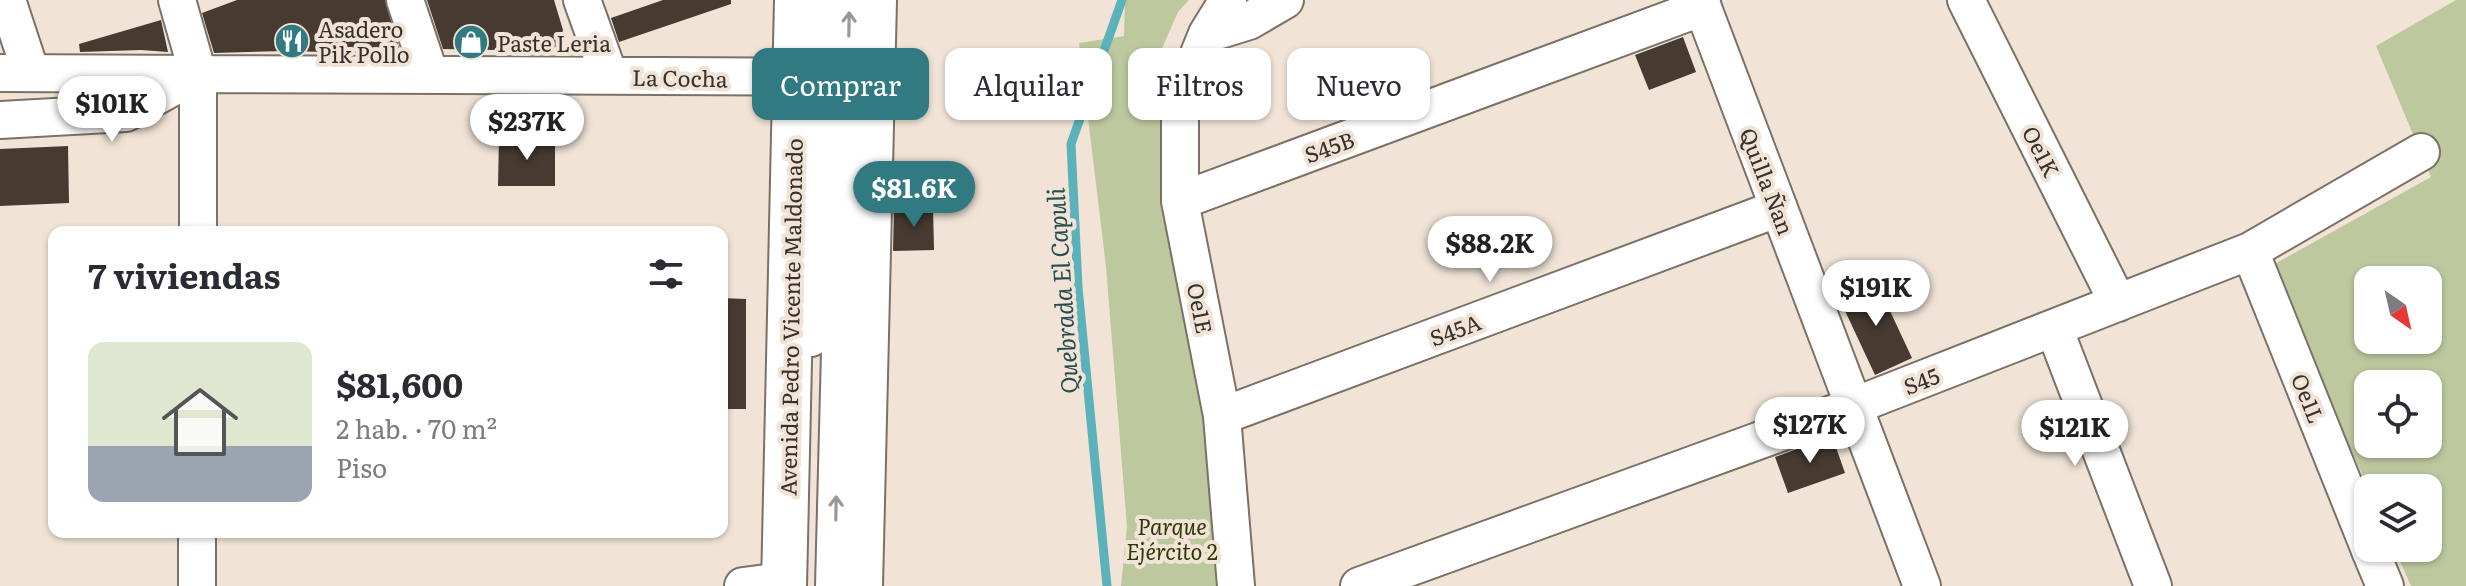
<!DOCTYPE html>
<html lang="es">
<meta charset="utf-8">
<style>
body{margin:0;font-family:Literata,serif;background:#f7f7f7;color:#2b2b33;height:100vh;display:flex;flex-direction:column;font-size:30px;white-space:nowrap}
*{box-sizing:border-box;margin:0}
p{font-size:26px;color:#7c7c81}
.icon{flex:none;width:44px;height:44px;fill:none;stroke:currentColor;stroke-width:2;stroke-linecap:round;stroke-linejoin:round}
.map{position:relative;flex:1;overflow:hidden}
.details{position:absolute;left:48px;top:226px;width:680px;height:312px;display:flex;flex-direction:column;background:#fff;border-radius:16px;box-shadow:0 2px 6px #0004}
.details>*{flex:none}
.banner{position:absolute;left:752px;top:48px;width:760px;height:72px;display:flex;gap:16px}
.needle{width:52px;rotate:146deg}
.controls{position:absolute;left:2354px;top:266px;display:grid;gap:16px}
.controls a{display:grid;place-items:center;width:88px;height:88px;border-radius:16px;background:#fff;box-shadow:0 2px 6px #0004;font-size:40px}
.price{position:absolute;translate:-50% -68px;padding:0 18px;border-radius:28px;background:#fff;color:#222;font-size:26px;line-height:52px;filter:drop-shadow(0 2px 4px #0008)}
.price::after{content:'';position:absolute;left:50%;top:48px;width:24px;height:18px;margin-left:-12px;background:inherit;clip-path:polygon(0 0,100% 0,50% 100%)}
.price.current{background:#327a82;color:#fff}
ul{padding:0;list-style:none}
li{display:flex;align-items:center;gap:24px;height:200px;padding:0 40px}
li span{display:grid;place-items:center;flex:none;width:224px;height:160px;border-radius:16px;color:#555}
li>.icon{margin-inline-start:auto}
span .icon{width:96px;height:96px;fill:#fffc;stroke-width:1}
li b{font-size:34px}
h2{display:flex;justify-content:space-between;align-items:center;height:96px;padding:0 40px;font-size:34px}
.tag{padding:0 28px;border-radius:16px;background:#fff;box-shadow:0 2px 6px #0004;font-size:28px;line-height:72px}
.tag.current{background:#327a82;color:#fff}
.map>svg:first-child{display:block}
</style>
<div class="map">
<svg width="2466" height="586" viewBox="0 0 2466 586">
<rect width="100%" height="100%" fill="#f1e4d7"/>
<path fill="#bec89e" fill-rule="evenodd" d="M 1125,0 L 1189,0 L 1178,12 L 1153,69 L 1182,279 L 1204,415 L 1224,586 L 1121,586 L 1127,527 L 1106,267 L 1079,43 L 1124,36 Z
M 2456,0 L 2466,0 L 2466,586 L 2411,586 L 2394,548 L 2428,548 L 2428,488 L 2368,488 L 2271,266 L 2431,177 L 2376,46 ZM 2368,280 L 2428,280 L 2428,340 L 2368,340 ZM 2368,384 L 2428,384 L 2428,444 L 2368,444 Z"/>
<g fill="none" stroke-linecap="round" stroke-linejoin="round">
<path stroke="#5bb2ba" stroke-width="9" d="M 1107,586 L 1078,287 L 1071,144 L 1122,0"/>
</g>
<path fill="#463a31" d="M 237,0 L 385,0 L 400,51 L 370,53 L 285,51 L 214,53 L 202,13 Z
M 427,0 L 554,0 L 563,30 L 559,44 L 550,51 L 443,49 Z
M 663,0 L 731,0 L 731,4 L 619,42 L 611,18 Z
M 161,20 L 168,52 L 141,50 L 80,52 L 79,44 Z
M 1683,37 L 1696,72 L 1649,90 L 1635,55 Z
M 499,137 L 555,137 L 555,186 L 498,186 Z
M 68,146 L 69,203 L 0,206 L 0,149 Z
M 933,206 L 934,250 L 893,251 L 894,207 Z
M 1876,281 L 1912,358 L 1875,375 L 1839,298 Z
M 722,298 L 746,299 L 746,409 L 722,409 Z
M 1832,436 L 1845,473 L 1788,493 L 1775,457 Z"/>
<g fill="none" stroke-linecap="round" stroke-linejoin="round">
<g stroke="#7c7166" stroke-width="40">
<path id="minor" d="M 7,0 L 31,73
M 177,0 L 198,74 L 198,232
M 405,0 L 430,75
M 582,0 L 609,75
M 1228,0 L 1207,34 L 1180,101 L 1180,201 L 1222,416 L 1236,586
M 1700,0 L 1922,586
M 1966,0 L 2118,303
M 1207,34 L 1249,21 L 1285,0
M 0,73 L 873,77
M 0,120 L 126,113 L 193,76
M 1180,201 L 1703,7
M 2250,251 L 2368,545
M 2054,328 L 2153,586
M 811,338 L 820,0
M 1222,416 L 1779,208
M 2369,548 L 2385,586
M 197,586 L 197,532
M 743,586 L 784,581
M 834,586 L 849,0
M 1359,586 L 1854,406 L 2250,251 L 2421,152"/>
</g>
<g stroke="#7c7166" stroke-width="48">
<path id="major" d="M 784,586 L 797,0
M 860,586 L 874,0"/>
</g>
<use href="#minor" stroke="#fff" stroke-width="36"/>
<use href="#major" stroke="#fff" stroke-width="44"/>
</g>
<defs><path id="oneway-shaft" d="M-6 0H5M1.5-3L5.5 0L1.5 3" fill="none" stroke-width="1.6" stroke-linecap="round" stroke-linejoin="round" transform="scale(2)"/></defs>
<g stroke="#9a9896">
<use href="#oneway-shaft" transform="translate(849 24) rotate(-89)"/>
<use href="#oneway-shaft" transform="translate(836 508) rotate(-89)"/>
</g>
<defs>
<g id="restaurant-disc" transform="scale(1.8)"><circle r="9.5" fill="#327a82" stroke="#f1e4d7"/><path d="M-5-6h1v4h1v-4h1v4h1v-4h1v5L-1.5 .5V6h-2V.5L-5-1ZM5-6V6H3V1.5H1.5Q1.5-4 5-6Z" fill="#fff"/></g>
<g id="shop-disc" transform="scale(1.8)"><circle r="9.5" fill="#327a82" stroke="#f1e4d7"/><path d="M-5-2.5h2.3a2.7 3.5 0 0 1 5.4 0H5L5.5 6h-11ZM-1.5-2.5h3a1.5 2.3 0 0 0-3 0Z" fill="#fff"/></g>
</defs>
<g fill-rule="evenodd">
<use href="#restaurant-disc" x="292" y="41"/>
<use href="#shop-disc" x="471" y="42"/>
</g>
<g text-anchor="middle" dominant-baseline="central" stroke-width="8" stroke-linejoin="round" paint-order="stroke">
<g font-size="22" fill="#36312c" stroke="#f1e4d7" text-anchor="start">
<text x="318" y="28">Asadero<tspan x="318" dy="25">Pik Pollo</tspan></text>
<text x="497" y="42">Paste Leria</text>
</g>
<g font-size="22" fill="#36312c" stroke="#f1e4d7">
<text transform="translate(680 77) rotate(1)">La Cocha</text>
<text transform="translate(1329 146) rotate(-20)">S45B</text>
<text transform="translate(2042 151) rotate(63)">Oe1K</text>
<text transform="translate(1768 181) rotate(69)">Quilla Ñan</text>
<text transform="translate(1201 308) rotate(79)">Oe1E</text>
<text transform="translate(790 317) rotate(-89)">Avenida Pedro Vicente Maldonado</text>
<text transform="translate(1455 329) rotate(-20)">S45A</text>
<text transform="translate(1921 380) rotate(-21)">S45</text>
<text transform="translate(2309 398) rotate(68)">Oe1L</text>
</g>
<g font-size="22" font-style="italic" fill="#2f3707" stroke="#f1e4d7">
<text x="1172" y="525">Parque<tspan x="1172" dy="25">Ejército 2</tspan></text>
</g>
<g font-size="24" font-style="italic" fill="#254d51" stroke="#f1e4d7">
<text transform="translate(1061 291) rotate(-94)">Quebrada El Capuli</text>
</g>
</g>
</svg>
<div class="controls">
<a><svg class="needle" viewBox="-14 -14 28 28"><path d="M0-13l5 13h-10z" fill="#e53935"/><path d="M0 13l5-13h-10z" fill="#7c7c81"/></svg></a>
<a><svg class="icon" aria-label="locate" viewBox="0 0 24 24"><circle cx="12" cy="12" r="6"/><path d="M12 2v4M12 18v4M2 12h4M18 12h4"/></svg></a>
<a><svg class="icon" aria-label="layers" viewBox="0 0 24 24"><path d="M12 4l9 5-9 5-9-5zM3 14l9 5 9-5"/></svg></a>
</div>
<b class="price" style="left:112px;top:144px">$101K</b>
<b class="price" style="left:527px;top:162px">$237K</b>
<b class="price current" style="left:914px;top:229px">$81.6K</b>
<b class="price" style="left:1490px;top:284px">$88.2K</b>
<b class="price" style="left:1876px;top:328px">$191K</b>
<b class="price" style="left:1810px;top:465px">$127K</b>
<b class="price" style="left:2075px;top:468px">$121K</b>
<div class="banner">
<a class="tag current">Comprar</a>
<a class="tag">Alquilar</a>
<a class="tag">Filtros</a>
<a class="tag">Nuevo</a>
</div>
<section class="details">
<h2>7 viviendas<svg class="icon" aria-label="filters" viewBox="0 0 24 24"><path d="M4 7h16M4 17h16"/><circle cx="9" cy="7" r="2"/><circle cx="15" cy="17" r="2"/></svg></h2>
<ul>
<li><span style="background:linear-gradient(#dfe7d0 65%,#9aa5b1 0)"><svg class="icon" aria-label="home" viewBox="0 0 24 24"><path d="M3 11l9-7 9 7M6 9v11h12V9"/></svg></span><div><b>$81,600</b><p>2 hab. · 70 m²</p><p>Piso</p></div></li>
</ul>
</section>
</div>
